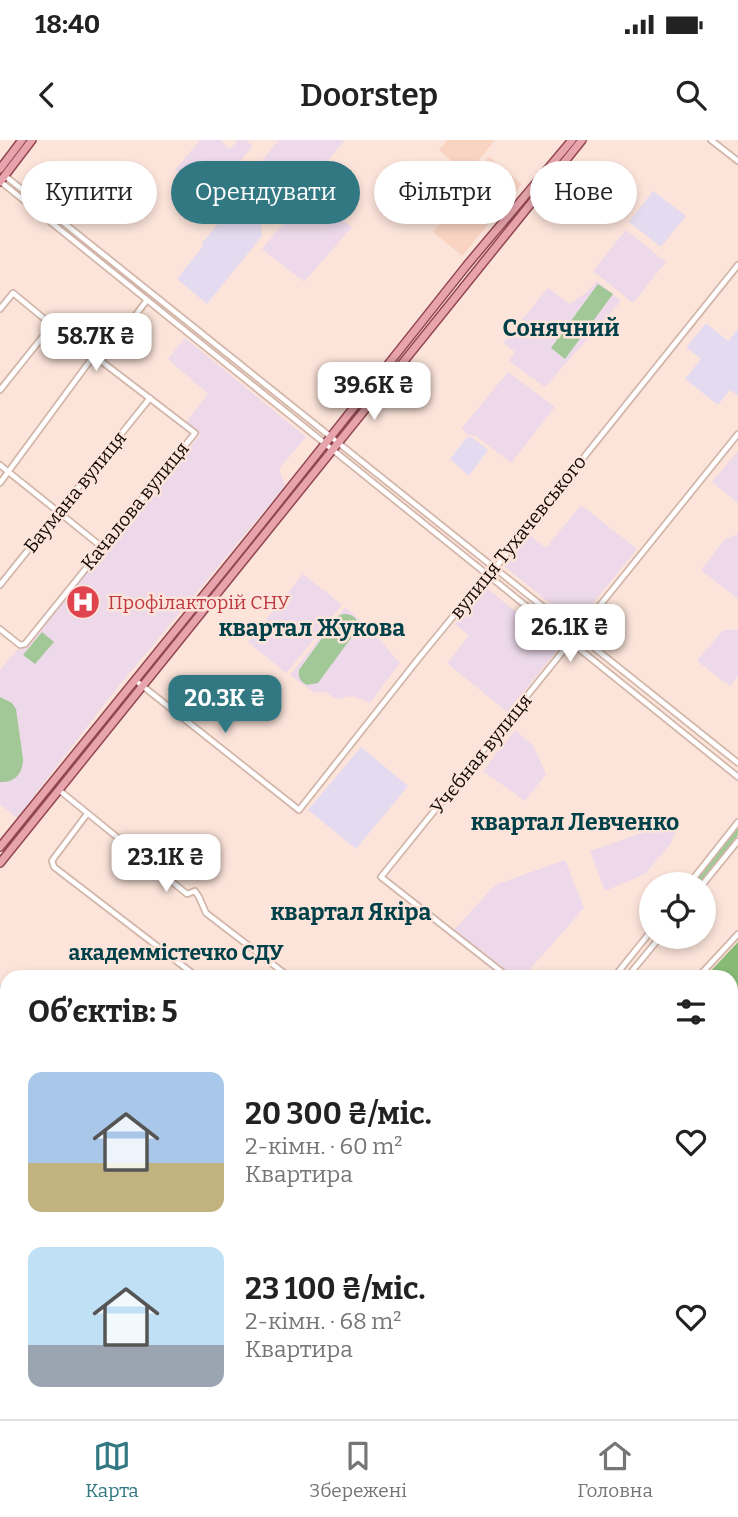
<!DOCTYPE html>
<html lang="uk">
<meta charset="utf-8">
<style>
body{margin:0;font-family:Bitter,serif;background:#f2f2f2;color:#222;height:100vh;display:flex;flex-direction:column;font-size:26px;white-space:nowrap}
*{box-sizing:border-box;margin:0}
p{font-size:23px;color:#767676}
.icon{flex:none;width:38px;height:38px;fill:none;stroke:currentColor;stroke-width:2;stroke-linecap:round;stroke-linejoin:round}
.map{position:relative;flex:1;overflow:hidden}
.details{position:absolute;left:0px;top:830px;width:738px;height:450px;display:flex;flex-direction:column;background:#fff;border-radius:21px 21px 0 0;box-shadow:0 4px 10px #0003}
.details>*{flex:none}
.guide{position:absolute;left:21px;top:21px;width:696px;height:63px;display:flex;gap:14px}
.fabs{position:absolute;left:639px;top:732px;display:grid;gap:14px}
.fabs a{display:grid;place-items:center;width:77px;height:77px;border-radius:50%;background:#fff;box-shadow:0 4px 10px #0003;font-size:35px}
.price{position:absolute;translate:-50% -60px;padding:0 16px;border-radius:14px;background:#fff;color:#222;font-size:23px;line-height:46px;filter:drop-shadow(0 2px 4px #0008)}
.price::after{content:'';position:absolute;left:50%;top:42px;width:21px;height:16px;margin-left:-10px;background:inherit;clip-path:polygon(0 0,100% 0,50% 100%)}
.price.active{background:#317883;color:#fff}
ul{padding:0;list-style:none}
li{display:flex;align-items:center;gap:21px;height:175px;padding:0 28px}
li span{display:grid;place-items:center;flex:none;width:196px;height:140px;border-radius:14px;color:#555}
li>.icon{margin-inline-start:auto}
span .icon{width:84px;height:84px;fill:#fffc;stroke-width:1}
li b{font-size:30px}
h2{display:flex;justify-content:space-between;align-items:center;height:84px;padding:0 28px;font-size:30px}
.pill{padding:0 24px;border-radius:32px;background:#fff;box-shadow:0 4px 10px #0003;font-size:24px;line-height:63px}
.pill.active{background:#317883;color:#fff}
.status{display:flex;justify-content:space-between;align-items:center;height:49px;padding:0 35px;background:#fff;direction:ltr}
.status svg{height:19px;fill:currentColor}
header{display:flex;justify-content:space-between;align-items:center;height:91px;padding:0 28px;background:#fff;font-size:32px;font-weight:600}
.tab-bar{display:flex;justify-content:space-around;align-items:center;height:98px;border-top:2px solid #e0e0e0;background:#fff;font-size:19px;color:#767676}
.tab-bar a{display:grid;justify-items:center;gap:4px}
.tab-bar .active{color:#317883}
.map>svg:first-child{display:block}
</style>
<div class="status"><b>18:40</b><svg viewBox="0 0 49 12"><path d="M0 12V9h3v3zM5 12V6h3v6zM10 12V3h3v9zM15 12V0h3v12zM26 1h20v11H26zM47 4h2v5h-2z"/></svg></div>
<header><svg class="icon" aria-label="back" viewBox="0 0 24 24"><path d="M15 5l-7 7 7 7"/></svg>Doorstep<svg class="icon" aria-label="search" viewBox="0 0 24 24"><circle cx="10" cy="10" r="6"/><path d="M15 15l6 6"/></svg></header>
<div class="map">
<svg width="738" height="1279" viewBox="0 0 738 1279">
<rect width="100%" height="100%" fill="#fce4da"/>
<path fill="#f9d4c3" d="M 447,0 L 495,0 L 467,34 L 439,10 Z
M 489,17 L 522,44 L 462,116 L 433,92 L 482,33 L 478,29 Z"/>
<path fill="#e5dbf0" d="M 653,51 L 686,76 L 661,107 L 629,82 Z
M 241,56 L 260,74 L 262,96 L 207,164 L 177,139 L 203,106 L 202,103 Z
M 706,183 L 728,201 L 738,189 L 738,254 L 737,255 L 730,250 L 718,265 L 685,239 L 701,219 L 686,207 Z
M 467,297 L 473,298 L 488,310 L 469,336 L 450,319 Z
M 361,607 L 408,646 L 356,709 L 308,670 Z"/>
<path fill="#edd9e9" d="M 200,0 L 220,0 L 230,9 L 238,0 L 246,0 L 253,6 L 209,58 L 175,30 Z
M 279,0 L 345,0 L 275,83 L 236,52 Z
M 304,58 L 310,62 L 318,61 L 352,87 L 304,142 L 262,109 Z
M 626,90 L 666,122 L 633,163 L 593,131 Z
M 597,141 L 621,161 L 545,247 L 509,221 L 515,212 L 503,203 L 548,148 L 570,164 L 587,152 Z
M 185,198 L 306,297 L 279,329 L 285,346 L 113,553 L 17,678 L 0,664 L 0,530 L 17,510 L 23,508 L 200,295 L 186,282 L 208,254 L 168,219 Z
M 508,232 L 555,267 L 511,323 L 476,296 L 468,295 L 462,288 Z
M 738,311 L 738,363 L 712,342 Z
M 581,365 L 637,409 L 576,484 L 504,426 L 530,395 L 546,408 Z
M 738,394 L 738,459 L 701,430 L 725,399 Z
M 303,434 L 342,465 L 286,533 L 248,502 Z
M 485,447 L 560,507 L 507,572 L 447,523 L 469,496 L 455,484 Z
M 345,467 L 371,490 L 400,523 L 370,563 L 353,556 L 336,559 L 325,552 L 315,553 L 290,535 Z
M 723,490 L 738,490 L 738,536 L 730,546 L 697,521 Z
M 515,590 L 533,605 L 546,634 L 525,661 L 483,631 Z
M 666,687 L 677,690 L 670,704 L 645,734 L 605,751 L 590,711 L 636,695 Z
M 565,720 L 584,768 L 524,836 L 511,836 L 454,790 L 495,745 Z"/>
<path fill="#a3c897" d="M 598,144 L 613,154 L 565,219 L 551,208 Z
M 344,474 C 354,474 360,480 357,490 L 318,543 L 307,545 C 300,541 298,538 299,530 L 338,476 Z
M 42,492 L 54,502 L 35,524 L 23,515 Z
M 0,557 L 12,563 L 16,569 L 23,619 C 23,634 14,643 0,642 Z
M 738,687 L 738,695 L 699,744 L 692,744 Z
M 738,1014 L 738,1279 L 598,1279 L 595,1272 L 732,1272 L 732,1021 Z"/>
<path fill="#86ba75" d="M 738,802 L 738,1002 L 732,1009 L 732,836 L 706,836 Z
M 413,1272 L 533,1272 L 527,1279 L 407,1279 Z"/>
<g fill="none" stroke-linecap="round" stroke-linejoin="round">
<g stroke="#d3b6a9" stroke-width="8">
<path id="minor" d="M 711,0 L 738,21
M 4,35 L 738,623
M 1,42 L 738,637
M 0,169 L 13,153 L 92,218 L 101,221 L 195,293 L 25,504 L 20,505 L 0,489
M 101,221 L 147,160
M 0,250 L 52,185
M 0,325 L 102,407
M 0,343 L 92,218
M 0,445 L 150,258
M 135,540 L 299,670 L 419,518 L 487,435 L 495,428 L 738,125
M 59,650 L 187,754 L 195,751 L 199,757 L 206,773 L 288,836
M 87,674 L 54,718 L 52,721 L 54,727 L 196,836
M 689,744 L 738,682
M 703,744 L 738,701
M 507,836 L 381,737 L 738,294
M 615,836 L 651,791
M 628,836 L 661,796
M 699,836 L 738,794
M 0,850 L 7,855
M 0,898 L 7,890
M 0,915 L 7,920
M 0,1026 L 7,1032
M 0,1044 L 7,1036
M 0,1146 L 7,1153
M 0,1151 L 7,1144
M 0,1250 L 7,1244
M 122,1272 L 129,1279
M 222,1272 L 229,1279
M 278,1272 L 285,1279
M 335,1272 L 343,1279
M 587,1272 L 590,1279
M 81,1279 L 89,1272
M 208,1279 L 214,1272
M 368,1279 L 374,1272"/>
</g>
<g stroke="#92474e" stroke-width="10">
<path id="major" d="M 0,29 L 22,0
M 0,42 L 32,0
M 0,707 L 251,397 L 467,125 L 572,0
M 0,723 L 582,0"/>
</g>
<use href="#minor" stroke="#fff" stroke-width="4.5"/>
<use href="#major" stroke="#e7a4ac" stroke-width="7"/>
</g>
<defs>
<g id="hospital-disc" transform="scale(1.75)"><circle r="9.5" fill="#e0444e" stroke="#fce4da"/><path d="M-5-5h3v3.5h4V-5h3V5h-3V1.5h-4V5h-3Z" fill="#fff"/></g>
</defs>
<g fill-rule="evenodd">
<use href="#hospital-disc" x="83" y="462"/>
</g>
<g text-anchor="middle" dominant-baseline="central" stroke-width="5" stroke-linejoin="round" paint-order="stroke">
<g font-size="19" fill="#130a06" stroke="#fce4da">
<text transform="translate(75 352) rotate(-51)">Баумана вулиця</text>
<text transform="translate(135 366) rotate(-51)">Качалова вулиця</text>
<text transform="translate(518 397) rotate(-51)">вулиця Тухачевського</text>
<text transform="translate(481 614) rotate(-51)">Учєбная вулиця</text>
</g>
<g font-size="19" fill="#be3a42" stroke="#fce4da" text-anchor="start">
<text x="108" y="462">Профілакторій СНУ</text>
</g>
<g font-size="21" font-weight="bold" fill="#004149" stroke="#fce4da">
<text x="176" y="813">академмістечко СДУ</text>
</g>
<g font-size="23" font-weight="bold" fill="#004149" stroke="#fce4da">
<text x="561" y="188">Сонячний</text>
<text x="312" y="488">квартал Жукова</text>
<text x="575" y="682">квартал Левченко</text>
<text x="351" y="772">квартал Якіра</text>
</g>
</g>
</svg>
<div class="fabs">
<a><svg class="icon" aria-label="locate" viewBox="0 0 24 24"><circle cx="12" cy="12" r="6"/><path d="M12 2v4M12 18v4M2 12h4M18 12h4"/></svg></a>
</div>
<b class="price" style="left:96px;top:233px">58.7K ₴</b>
<b class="price" style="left:374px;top:282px">39.6K ₴</b>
<b class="price" style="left:570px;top:524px">26.1K ₴</b>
<b class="price active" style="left:225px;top:595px">20.3K ₴</b>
<b class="price" style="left:166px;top:754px">23.1K ₴</b>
<div class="guide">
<a class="pill">Купити</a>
<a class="pill active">Орендувати</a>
<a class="pill">Фільтри</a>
<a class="pill">Нове</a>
</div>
<section class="details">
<h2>Об’єктів: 5<svg class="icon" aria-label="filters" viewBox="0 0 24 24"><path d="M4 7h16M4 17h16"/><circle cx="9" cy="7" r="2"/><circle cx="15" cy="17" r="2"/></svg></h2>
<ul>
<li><span style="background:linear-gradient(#a9c7e8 65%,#c2b280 0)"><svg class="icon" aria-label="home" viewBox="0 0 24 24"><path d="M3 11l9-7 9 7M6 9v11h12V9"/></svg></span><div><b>20 300 ₴/міс.</b><p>2-кімн. · 60 m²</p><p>Квартира</p></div><svg class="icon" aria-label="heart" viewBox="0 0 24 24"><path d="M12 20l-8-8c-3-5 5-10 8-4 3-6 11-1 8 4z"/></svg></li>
<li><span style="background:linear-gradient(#bfe0f5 70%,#9aa5b1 0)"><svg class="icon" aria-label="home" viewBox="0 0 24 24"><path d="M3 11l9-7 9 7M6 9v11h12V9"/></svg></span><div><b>23 100 ₴/міс.</b><p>2-кімн. · 68 m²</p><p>Квартира</p></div><svg class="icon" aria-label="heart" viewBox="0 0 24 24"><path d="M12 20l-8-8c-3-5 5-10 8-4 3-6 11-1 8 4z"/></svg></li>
</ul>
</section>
</div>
<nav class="tab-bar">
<a class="active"><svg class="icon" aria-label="map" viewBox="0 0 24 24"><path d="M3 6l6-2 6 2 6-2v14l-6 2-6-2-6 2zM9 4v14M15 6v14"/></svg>Карта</a>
<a><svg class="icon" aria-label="saved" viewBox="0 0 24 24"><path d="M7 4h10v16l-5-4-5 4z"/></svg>Збережені</a>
<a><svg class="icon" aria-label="home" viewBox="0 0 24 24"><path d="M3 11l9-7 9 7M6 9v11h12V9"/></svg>Головна</a>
</nav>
